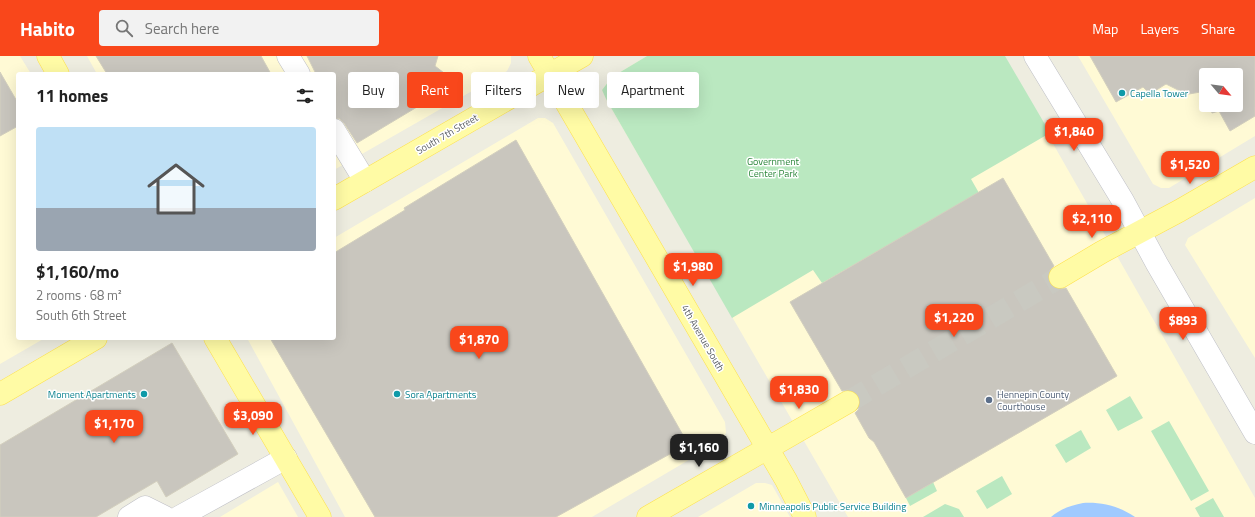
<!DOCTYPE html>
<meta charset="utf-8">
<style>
body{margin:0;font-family:"Titillium Web",sans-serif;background:#f2f2f2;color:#222;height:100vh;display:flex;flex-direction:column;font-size:15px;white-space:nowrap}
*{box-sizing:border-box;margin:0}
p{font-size:13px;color:#767676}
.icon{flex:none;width:22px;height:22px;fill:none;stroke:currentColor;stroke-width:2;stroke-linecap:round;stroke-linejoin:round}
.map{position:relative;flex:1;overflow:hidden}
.drawer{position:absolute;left:16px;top:16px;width:320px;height:268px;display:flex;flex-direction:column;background:#fff;border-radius:4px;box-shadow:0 4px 16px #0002}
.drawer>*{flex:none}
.hud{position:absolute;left:348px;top:16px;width:380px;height:36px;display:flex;gap:8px}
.needle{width:26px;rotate:119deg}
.fabs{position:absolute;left:1199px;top:12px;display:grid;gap:8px}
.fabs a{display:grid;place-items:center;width:44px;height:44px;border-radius:4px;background:#fff;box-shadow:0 4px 16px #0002;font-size:20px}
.price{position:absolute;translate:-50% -34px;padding:0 9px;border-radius:8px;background:#f9471b;color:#fff;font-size:13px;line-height:26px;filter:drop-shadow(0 1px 2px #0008)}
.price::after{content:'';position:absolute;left:50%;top:24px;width:12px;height:9px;margin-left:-6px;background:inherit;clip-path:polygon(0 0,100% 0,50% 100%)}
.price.current{background:#222;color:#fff}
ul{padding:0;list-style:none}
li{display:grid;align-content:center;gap:8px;height:212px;padding:0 20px}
li span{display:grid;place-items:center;height:124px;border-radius:4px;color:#555}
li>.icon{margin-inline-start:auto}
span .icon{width:72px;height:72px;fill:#fffc;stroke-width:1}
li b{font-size:17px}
h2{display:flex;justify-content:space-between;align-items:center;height:48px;padding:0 20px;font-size:17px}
.pill{padding:0 14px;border-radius:4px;background:#fff;box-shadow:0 4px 16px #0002;font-size:14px;line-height:36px}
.pill.current{background:#f9471b;color:#fff}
header{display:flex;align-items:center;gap:24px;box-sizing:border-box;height:56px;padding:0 20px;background:#f9471b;color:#fff}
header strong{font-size:19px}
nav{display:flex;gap:22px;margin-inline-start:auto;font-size:14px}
.search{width:280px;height:36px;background:#f2f2f2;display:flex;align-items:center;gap:10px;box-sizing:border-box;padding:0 14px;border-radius:4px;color:#767676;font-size:15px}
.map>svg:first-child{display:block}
</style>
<header>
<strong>Habito</strong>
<div class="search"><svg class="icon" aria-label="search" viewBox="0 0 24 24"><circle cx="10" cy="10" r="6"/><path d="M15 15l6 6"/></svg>Search here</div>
<nav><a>Map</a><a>Layers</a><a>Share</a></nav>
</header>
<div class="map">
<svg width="1255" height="461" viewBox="0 0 1255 461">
<rect width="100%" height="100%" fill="#eeede0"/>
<path fill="#fffad5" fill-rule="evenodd" d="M 0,0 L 20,0 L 31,18 L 18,18 L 18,282 L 45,282 L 0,308 Z
M 87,0 L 511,0 L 511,7 L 507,15 L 334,114 L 334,18 L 97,18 Z
M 647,0 L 1003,0 L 1255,442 L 1255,461 L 848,461 L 606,43 L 602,34 L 612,21 Z
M 1078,0 L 1255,0 L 1255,80 L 1169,132 L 1161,132 L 1153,128 ZM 1206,19 L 1236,19 L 1236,49 L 1206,49 Z
M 538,62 L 545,62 L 553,67 L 725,366 L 726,377 L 721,385 L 592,461 L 345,461 L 247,282 L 334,282 L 334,182 Z
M 1255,142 L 1255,302 L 1185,189 L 1188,182 Z
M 278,426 L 298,461 L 220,461 Z
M 756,427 L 765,427 L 772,429 L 790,461 L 698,461 Z"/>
<path fill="#bae8c0" d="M 647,0 L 1005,0 L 1050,77 L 971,123 L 979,137 L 822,227 L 813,214 L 732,262 L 606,43 L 602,34 L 612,21 Z
M 1130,340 L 1143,362 L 1118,375 L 1106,354 Z
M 1169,365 L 1209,435 L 1191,445 L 1151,375 Z
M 1081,374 L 1091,392 L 1066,407 L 1055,389 Z
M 1002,420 L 1012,438 L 987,453 L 976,435 Z
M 933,426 L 937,435 L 910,450 L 906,442 Z
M 1213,442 L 1224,461 L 1200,461 L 1195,452 Z
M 945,448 L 959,453 L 964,461 L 923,461 Z"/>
<path fill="#a0caff" d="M 1083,447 C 1102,446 1119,450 1135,461 L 1051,461 C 1060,453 1072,449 1083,447 Z"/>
<path fill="#c9c6be" stroke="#d3cfbe" d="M 96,0 L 261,0 L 271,18 L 107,18 Z
M 307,0 L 438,0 L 435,10 L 457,27 L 357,87 L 344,67 L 340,63 L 334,62 L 334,18 L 316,18 Z
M 1090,0 L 1255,0 L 1255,60 L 1230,75 L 1219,55 L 1212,57 L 1210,49 L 1236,49 L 1236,19 L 1206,19 L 1206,35 L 1189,38 L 1182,36 L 1166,28 L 1150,38 L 1143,31 L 1116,46 Z
M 0,16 L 18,47 L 18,70 L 0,80 Z
M 516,84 L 688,388 L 556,461 L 375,461 L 270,282 L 334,282 L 334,197 L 405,154 L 404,152 Z
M 1003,122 L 1054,210 L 1049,215 L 1048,221 L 1049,227 L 1054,232 L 1061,233 L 1066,232 L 1117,320 L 906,442 L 874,386 L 869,382 L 855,357 L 859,353 L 860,346 L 859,339 L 855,335 L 848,334 L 842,335 L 790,246 Z
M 172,287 L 238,398 L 166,441 L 157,425 L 96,461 L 0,461 L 0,389 Z"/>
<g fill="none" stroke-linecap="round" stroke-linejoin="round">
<path stroke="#c9c9c1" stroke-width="22" stroke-dasharray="22 11" stroke-linecap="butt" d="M 848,346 L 1060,221"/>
<g stroke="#bebfc6" stroke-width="23">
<path id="minor" d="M 288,0 L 299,18
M 1035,0 L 1123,145 L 1157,208 L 1255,377
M 334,74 L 365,125
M 129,461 L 145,451 L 165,461
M 179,461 L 286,402"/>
</g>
<g stroke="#fee149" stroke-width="23">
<path id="major" d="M 48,0 L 58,18
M 539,0 L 786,424 L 805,461
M 334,143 L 582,0
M 1060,221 L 1102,196 L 1179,155 L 1255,111
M 215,282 L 320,461
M 0,338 L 96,282
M 648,461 L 848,346"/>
</g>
<use href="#minor" stroke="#fff" stroke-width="22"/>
<use href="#major" stroke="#fffba5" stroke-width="22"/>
</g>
<g fill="#0f9aa8" stroke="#fff" stroke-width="1.5">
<circle cx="1122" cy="37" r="4"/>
<circle cx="144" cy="338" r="4"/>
<circle cx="397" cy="338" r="4"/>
<circle cx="751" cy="450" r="4"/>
</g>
<circle fill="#5c6f8a" stroke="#fff" stroke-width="1.5" cx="989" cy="344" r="4"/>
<g text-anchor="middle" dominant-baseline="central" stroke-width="3" stroke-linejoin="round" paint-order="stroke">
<g font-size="10" fill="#0d838f" stroke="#fff" text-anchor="start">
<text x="1130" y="37">Capella Tower</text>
<text x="136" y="338" text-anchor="end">Moment Apartments</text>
<text x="405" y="338">Sora Apartments</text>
<text x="759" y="450">Minneapolis Public Service Building</text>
</g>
<g font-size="10" fill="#595d63" stroke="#fff">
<text transform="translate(447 78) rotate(-30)">South 7th Street</text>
<text transform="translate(703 282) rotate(60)">4th Avenue South</text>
</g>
<g font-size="10" fill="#2d873c" stroke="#fff">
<text x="773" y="105">Government<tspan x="773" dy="12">Center Park</tspan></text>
</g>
<g font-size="10" fill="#4e5e75" stroke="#fff" text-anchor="start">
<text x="997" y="338">Hennepin County<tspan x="997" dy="12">Courthouse</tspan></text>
</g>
</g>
</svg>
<div class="fabs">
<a><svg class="needle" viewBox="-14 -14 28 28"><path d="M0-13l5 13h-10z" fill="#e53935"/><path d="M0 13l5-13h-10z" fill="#767676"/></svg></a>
</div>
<b class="price" style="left:1074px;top:96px">$1,840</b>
<b class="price" style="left:1190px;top:129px">$1,520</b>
<b class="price" style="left:1092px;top:183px">$2,110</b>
<b class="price" style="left:693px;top:231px">$1,980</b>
<b class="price" style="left:954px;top:282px">$1,220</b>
<b class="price" style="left:1183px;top:285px">$893</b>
<b class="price" style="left:479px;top:304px">$1,870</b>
<b class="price" style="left:799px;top:354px">$1,830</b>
<b class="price" style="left:253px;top:380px">$3,090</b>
<b class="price" style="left:114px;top:388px">$1,170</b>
<b class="price current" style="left:699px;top:412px">$1,160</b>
<div class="hud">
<a class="pill">Buy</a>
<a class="pill current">Rent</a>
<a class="pill">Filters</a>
<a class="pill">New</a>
<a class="pill">Apartment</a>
</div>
<section class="drawer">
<h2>11 homes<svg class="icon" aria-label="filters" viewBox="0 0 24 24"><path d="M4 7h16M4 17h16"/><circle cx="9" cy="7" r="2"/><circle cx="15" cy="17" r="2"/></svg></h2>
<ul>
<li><span style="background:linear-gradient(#bfe0f5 65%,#9aa5b1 0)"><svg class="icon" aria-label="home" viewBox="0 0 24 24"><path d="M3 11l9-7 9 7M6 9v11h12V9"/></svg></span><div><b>$1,160/mo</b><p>2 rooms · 68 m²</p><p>South 6th Street</p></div></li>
</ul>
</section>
</div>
